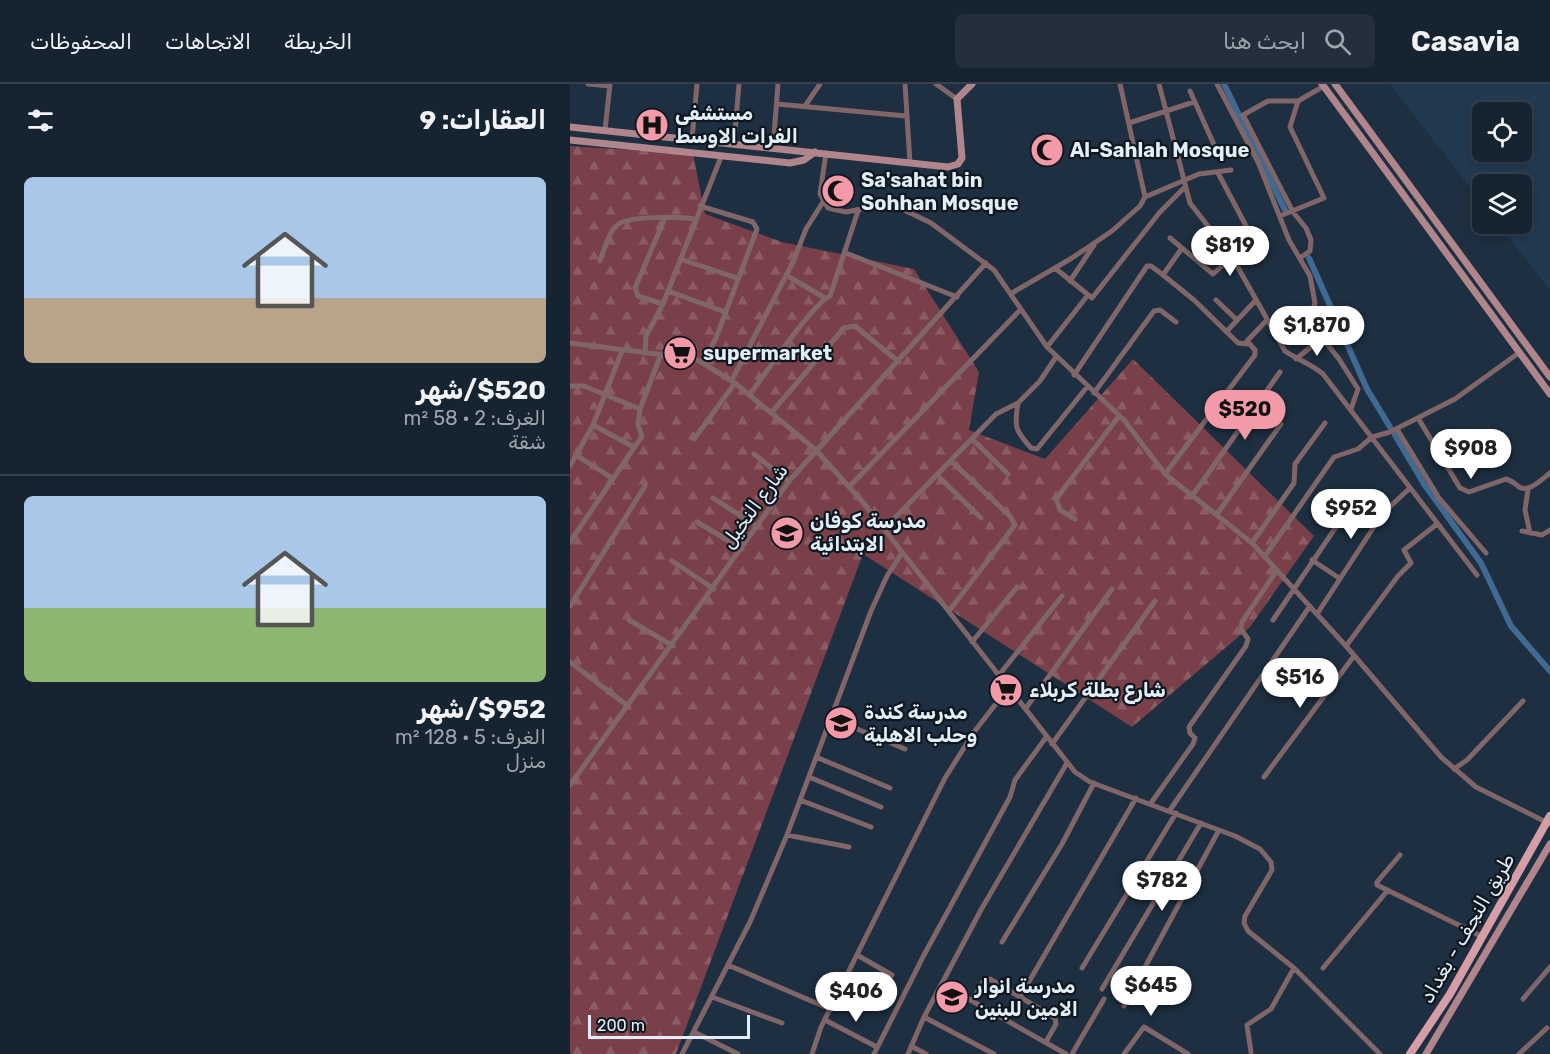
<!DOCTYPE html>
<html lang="ar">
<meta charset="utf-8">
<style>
body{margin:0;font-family:Rubik,"Noto Sans Arabic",sans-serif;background:#232f3c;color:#f1f3f6;direction:rtl;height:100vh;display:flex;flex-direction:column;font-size:22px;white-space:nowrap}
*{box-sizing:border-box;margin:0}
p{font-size:20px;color:#9ea4ab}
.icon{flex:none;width:33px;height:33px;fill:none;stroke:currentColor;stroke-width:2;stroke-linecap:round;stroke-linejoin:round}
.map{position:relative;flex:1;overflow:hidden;direction:ltr}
.panel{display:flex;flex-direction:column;background:#162330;width:570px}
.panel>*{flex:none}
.buttons{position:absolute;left:902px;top:18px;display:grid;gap:12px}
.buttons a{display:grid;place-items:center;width:60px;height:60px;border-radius:9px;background:#162330;box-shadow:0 3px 9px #0003,0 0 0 2px #35404c;font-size:30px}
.scale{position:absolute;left:18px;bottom:15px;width:162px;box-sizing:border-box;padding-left:6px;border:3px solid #e1edf8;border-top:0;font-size:16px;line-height:21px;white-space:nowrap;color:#e1edf8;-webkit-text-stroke:4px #0e161e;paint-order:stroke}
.price{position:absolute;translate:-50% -51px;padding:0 14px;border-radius:21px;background:#fff;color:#222;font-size:20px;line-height:39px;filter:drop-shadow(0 2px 3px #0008)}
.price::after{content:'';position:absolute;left:50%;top:36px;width:18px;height:14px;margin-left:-9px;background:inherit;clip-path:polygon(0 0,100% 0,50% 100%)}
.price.selected{background:#f39aa8;color:#111}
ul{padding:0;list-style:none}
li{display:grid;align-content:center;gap:12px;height:318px;padding:0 24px}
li+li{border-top:2px solid #35404c}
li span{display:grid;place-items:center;height:186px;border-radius:9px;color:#555}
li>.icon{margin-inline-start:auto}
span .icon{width:108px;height:108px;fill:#fffc;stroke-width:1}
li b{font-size:26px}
h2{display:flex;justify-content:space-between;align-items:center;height:72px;padding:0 24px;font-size:26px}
header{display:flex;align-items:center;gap:36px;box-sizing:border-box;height:84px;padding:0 30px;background:#162330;border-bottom:2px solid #35404c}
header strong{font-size:28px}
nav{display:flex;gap:33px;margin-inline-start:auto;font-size:21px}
.search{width:420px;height:54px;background:#232f3c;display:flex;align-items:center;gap:15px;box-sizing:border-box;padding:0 21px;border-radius:9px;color:#9ea4ab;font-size:22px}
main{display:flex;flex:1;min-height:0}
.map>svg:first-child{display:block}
</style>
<header>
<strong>Casavia</strong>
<div class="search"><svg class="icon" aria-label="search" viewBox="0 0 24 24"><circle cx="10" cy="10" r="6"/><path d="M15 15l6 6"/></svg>ابحث هنا</div>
<nav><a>الخريطة</a><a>الاتجاهات</a><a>المحفوظات</a></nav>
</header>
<main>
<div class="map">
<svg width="980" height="970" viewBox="0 0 980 970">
<defs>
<pattern id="forest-firs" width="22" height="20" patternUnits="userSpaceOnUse" patternTransform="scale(1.5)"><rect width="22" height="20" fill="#79404a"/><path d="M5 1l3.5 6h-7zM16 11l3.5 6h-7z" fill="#8c5c65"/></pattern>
</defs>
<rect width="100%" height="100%" fill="#1d2f40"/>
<path fill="#223950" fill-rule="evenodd" d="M 820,0 L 980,0 L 980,206 L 928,140 L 951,140 L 951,100 L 912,100 L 912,119 ZM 912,28 L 951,28 L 951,68 L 912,68 Z"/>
<path fill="url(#forest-firs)" d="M 0,62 L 123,70 L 135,130 L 212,158 L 344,185 L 409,288 L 399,346 L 475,375 L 563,275 L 744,452 L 680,543 L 562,643 L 293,470 L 106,970 L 0,970 Z"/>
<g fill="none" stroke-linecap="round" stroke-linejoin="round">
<path stroke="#416a93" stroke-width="6" d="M 654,0 L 715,126
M 739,174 L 797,305 L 820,343
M 825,351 L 854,400 L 911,479 L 941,542 L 980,587"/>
<path stroke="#816669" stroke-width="5" d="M 18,0 L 40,2
M 335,0 L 340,79
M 366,0 L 387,15
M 550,0 L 575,113
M 589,0 L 620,119 L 662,173 L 715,267 C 728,276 741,280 753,290 L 907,491
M 647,0 L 688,78 L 719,156 L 740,192 L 745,219 L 740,234 L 742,241 L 769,275 L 788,305 L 781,325
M 620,7 L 645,63
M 207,20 L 336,32
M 235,22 L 250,0
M 559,39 L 624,18
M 35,46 L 40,0
M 122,55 L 127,0
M 164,59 L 169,0
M 203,64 L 208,0
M 256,69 L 250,110 L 258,124 L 276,128 L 301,123 L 332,125 L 361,139 L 424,186 L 477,263 L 554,336 L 595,390 L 682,459 L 776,562 L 871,673 L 906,703 L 980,740
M 648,89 L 691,170
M 130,122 L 183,138 L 187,145 L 146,254 L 133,279
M 710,132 L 754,114 L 720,43 L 728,17
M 600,154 L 643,190 L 662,173
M 276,169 L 387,213
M 730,174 L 740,167 L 741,156 L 736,144 L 723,128 L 673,31 L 698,17 L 728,17 L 754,2
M 110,175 L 167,194
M 30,177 C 34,166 38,150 46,142 C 55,131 110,133 125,135
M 485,184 L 522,214 L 590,128 L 615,103
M 216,191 L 255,214
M 593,191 L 624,216 L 668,259 L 678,260
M 500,197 L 524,161
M 98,207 L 155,228
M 442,209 L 502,174 L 542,147 L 570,122 L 575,113 L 629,90 L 661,86
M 646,216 L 667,236
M 93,220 L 68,212 L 65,204 L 95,134
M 657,247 L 686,216
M 0,259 L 126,275 L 165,299 L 246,366 L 296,422 L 505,688 L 520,698 L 665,752 L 690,765 L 701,778 L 702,786 L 675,832 L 674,839 L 678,847 L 724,884 L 810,970
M 477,263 L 518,211
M 75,269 L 76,252 L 93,220 L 151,73
M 726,275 L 753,253
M 504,291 L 577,182 L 581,182 L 593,191 L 612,164
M 162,296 L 223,178 L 236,145 L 253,118
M 0,302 L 14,302 L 70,325 L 91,270
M 524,309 L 584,227 L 590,226 L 606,238
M 179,311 C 196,290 241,221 260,212 L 288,127
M 448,319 C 444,343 445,346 461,364 L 467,365 L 517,303
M 201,329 L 274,244 L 285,242 L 329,278
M 848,334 L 890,404 L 899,408 L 936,395 C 943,397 944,399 949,403 C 959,409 972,395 980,389
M 23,341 L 64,363
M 827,345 L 869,414 L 916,469
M 124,355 L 165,299
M 402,355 L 438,390
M 184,370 L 219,398
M 6,371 L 42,394
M 0,382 L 23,341 L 52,267
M 595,390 L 685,271 L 685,266 L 677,257 L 697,236
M 367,391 L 411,434
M 280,402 L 451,225
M 958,405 L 955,426 L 960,449
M 622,412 L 710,288
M 143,414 L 188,443
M 647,430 L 711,340
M 505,435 L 490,426 L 486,415 L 549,332
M 127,438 L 172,465
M 314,445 L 426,330 L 448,319 L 470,297 L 486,273
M 952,447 L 972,451 L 980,446
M 0,458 L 72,352 L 68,341 L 70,325
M 682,459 L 724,399 L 725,380 L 755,339
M 695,472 L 764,373 L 788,365 L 802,353 L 820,348 L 885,315 L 950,268
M 742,476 L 769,494
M 102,477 L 144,505
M 0,522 L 75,402
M 379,527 L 445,441 L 440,432 L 381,377
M 747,530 L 813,429 L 840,404
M 59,536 L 103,562
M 703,536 L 787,412
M 402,558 L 447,503
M 776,562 L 828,492 L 841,479 L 834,466 L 867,440
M 0,578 L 58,622
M 429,591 L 492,512
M 456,624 L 542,505
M 261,634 L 335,665
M 482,660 L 585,517
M 246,673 L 320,704
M 884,685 L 897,676 L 953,617
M 239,693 L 311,723
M 694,693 L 784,572
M 0,701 L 220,396 L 416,179
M 230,716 L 301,743
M 581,719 L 623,660 L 625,654 L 620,649 L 619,643 L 676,562 L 678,555 L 671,545 L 672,538 L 707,486
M 600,726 L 740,522
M 217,751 L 279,763
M 830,771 L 807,798 L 807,801 L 913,853
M 432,858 L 492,760 L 524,699
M 287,871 L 322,891
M 158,881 L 260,925
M 512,884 L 606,729
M 753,884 L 818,806
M 372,900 L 496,970
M 532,905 L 631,739
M 142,913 L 212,939
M 450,913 L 566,714
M 953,915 L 980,883
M 402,917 L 413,898 L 420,895 L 485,934 L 486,940 L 476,958
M 554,922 L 649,746
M 354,933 L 424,970
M 255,936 L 307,963
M 124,948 L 168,970
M 341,962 L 356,970
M 681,968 L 677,941 L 701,925 L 724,884
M 112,970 L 180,838 L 217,751 L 301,527 L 317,492 L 332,469
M 242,970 L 251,943 L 375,694 L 404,648 L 439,603
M 304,970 L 354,871 L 440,713 L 445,696 L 477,652
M 338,970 L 354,933 L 412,824 L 497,679
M 502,970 L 534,915
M 554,970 L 574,943 L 618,970
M 949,970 L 977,944"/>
<path stroke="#b0858b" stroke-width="7" d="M 752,0 L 980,310
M 765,0 L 980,293
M 0,43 L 378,83 L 388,80 L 392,74 L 387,15 L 402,0
M 0,56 L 220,79 L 234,76 L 245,68
M 856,970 L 980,760"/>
<path stroke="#d59da5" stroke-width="8" d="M 840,970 L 880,910 L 980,732"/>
</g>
<defs>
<g id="hospital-disc" transform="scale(1.725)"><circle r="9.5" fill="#f39aa8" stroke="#0e161e"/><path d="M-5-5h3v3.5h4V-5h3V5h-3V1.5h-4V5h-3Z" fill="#111"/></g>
<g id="mosque-disc" transform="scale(1.725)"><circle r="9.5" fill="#f39aa8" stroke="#0e161e"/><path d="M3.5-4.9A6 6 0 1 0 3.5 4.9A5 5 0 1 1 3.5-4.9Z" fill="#111"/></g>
<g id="supermarket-disc" transform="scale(1.725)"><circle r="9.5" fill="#f39aa8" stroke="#0e161e"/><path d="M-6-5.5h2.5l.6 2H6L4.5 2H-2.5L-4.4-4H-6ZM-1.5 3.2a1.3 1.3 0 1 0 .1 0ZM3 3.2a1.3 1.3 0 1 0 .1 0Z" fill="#111"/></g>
<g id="school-disc" transform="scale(1.725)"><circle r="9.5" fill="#f39aa8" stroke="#0e161e"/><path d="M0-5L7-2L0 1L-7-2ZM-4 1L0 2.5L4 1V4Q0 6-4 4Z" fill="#111"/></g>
</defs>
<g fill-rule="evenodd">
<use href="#hospital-disc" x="82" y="41"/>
<use href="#mosque-disc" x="477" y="66"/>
<use href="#mosque-disc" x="268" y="107"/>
<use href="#supermarket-disc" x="110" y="269"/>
<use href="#school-disc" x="217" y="449"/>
<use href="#supermarket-disc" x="436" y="606"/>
<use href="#school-disc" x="271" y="639"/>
<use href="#school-disc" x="382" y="913"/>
</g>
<g text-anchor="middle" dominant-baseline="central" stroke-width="4.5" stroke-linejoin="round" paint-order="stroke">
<g font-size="20" font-weight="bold" fill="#e1edf8" stroke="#0e161e" text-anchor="start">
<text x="105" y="29">مستشفى<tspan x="105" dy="23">الفرات الاوسط</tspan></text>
<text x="500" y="66">Al-Sahlah Mosque</text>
<text x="291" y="96">Sa'sahat bin<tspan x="291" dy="23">Sohhan Mosque</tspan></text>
<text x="133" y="269">supermarket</text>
<text x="240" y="437">مدرسة كوفان<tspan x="240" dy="23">الابتدائية</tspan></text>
<text x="459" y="606">شارع بطلة كربلاء</text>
<text x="294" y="628">مدرسة كندة<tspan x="294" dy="23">وحلب الاهلية</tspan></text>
<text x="405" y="902">مدرسة انوار<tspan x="405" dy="23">الامين للبنين</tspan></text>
</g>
<g font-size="20" fill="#e1edf8" stroke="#0e161e">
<text transform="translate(184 422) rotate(-54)">شارع النخيل</text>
<text transform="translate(897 844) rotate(-60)">طريق النجف - بغداد</text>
</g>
</g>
</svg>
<div class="buttons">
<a><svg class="icon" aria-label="locate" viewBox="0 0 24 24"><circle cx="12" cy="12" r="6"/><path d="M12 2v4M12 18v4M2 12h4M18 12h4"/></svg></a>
<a><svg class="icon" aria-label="layers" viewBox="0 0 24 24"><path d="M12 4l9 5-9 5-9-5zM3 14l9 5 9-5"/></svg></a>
</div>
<div class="scale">200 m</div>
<b class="price" style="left:660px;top:193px">$819</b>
<b class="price" style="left:747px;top:273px">$1,870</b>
<b class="price selected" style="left:675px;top:357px">$520</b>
<b class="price" style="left:901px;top:396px">$908</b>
<b class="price" style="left:781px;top:456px">$952</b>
<b class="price" style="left:730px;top:625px">$516</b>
<b class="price" style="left:592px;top:828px">$782</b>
<b class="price" style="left:581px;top:933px">$645</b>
<b class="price" style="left:286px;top:939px">$406</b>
</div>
<section class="panel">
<h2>العقارات: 9<svg class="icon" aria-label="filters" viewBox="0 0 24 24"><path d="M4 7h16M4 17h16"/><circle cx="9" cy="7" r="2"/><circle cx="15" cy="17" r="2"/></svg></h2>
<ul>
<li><span style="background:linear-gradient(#a9c7e8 65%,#b9a48a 0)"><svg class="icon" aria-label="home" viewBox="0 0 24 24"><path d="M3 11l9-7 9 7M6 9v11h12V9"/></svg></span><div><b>$520/شهر</b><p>الغرف: 2 · 58 m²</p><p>شقة</p></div></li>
<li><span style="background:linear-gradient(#a9c7e8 60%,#8fb573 0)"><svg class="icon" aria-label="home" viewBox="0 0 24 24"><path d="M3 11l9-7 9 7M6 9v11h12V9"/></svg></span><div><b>$952/شهر</b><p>الغرف: 5 · 128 m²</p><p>منزل</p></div></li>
</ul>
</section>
</main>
